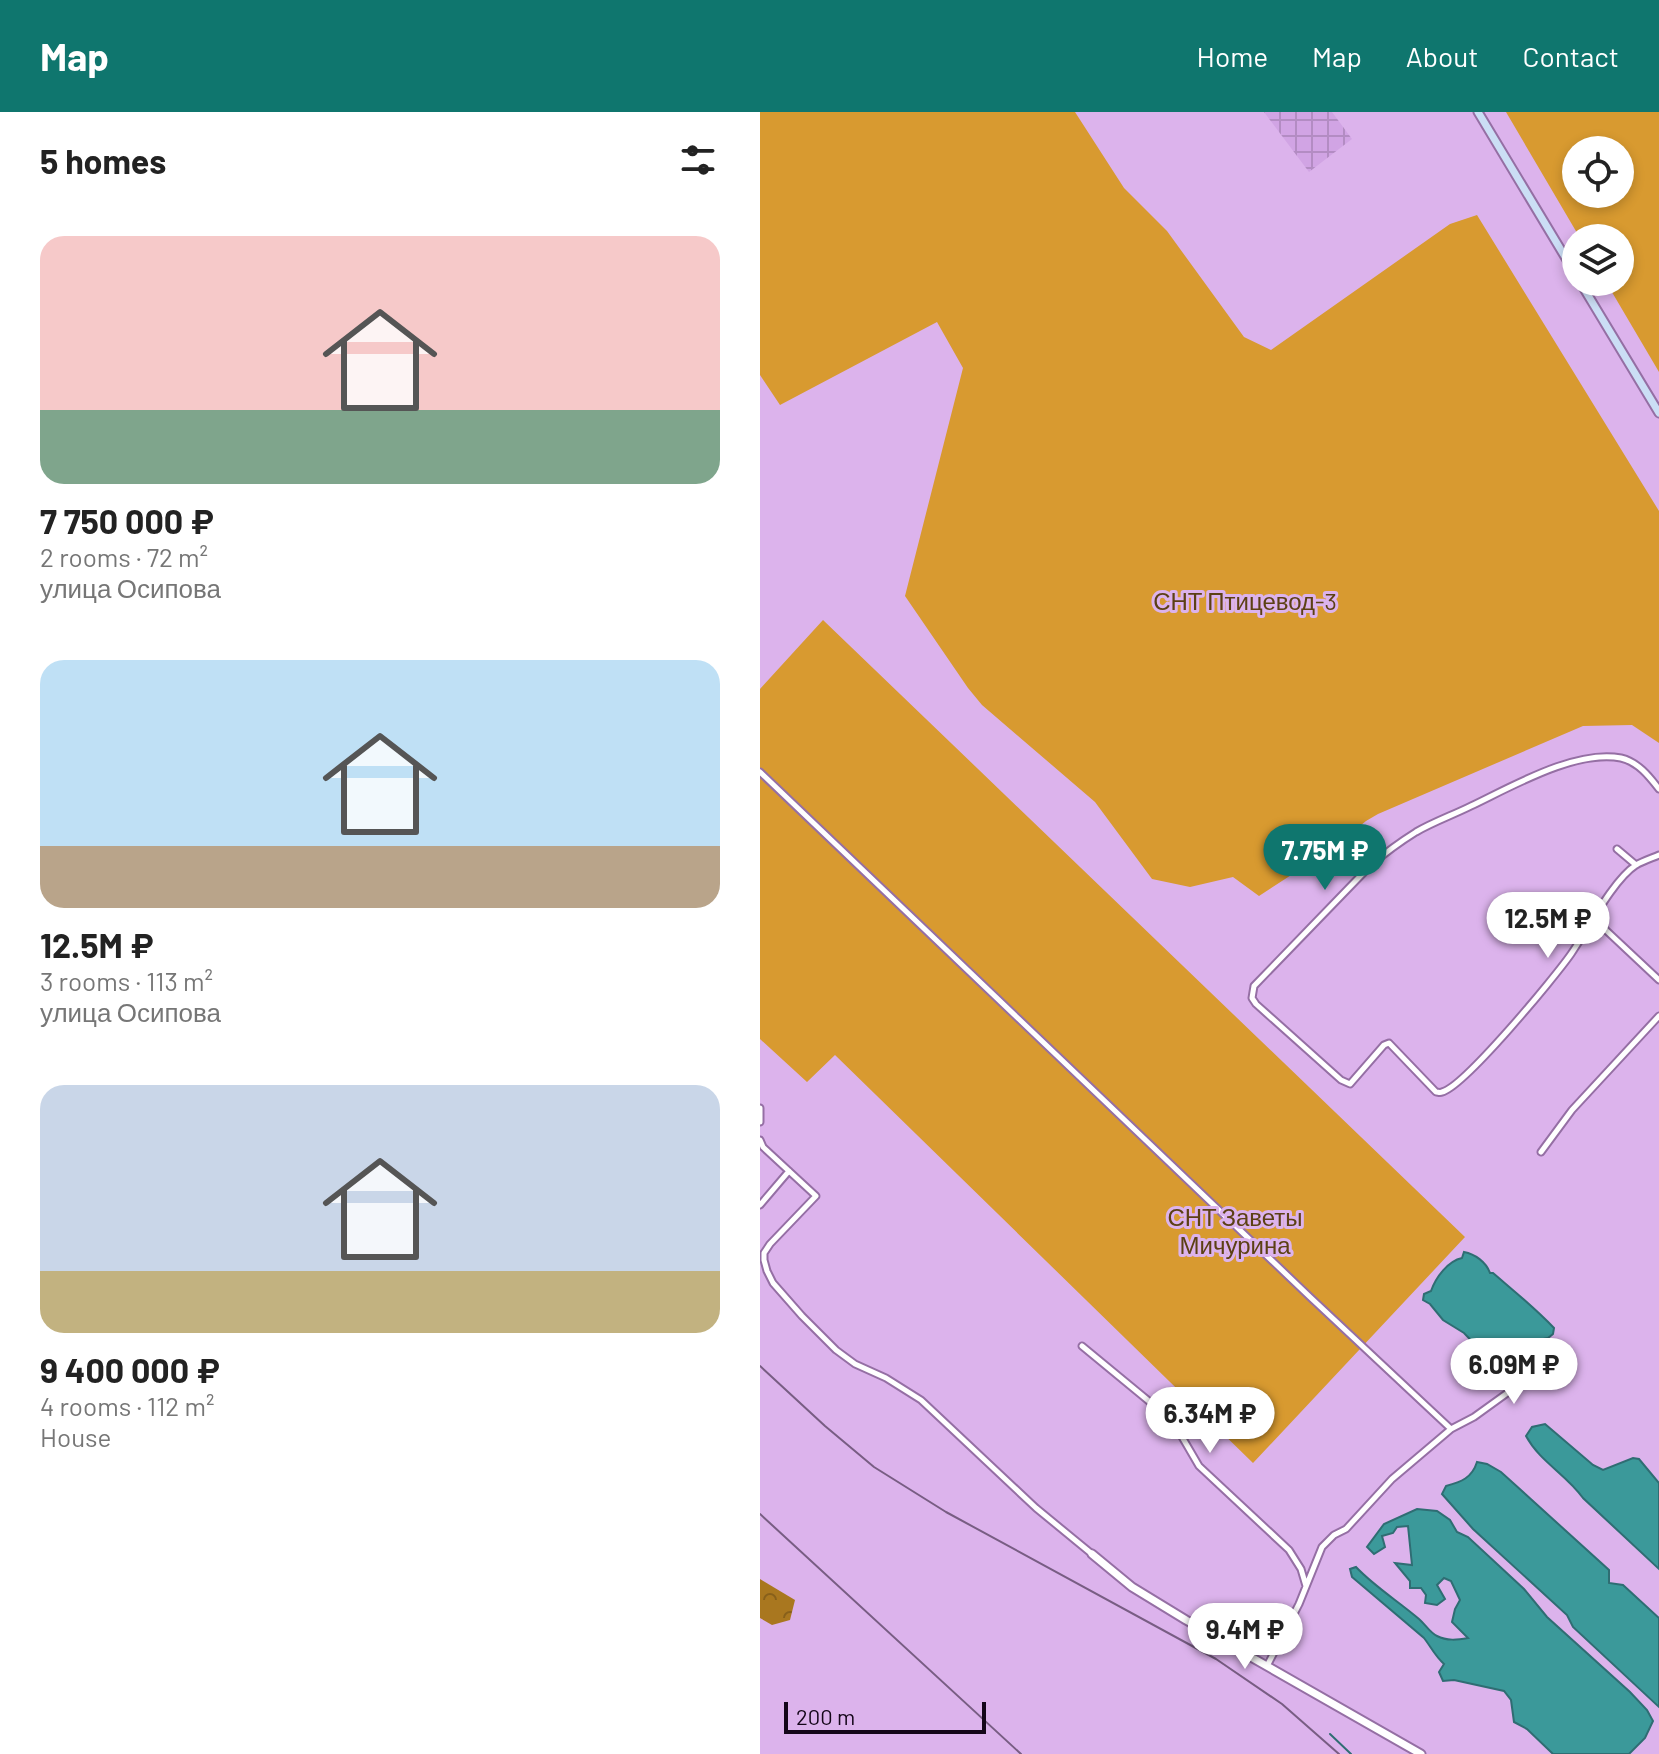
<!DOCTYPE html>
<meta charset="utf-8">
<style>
body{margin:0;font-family:Barlow,sans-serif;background:#f2f2f2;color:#222;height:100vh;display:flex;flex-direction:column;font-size:30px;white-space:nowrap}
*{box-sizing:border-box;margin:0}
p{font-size:26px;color:#767676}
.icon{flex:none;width:44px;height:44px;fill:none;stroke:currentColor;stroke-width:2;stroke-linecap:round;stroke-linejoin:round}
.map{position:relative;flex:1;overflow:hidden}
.drawer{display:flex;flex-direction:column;background:#fff;width:760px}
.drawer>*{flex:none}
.buttons{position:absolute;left:802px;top:24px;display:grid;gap:16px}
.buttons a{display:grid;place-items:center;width:72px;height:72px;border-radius:50%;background:#fff;box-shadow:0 4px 12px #0003;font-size:40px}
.scale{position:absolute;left:24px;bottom:20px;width:202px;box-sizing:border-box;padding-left:8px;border:4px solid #140619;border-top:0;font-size:22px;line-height:28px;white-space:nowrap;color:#140619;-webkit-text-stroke:6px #dcb3ec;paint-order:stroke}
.price{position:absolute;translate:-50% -68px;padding:0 18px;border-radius:28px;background:#fff;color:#222;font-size:26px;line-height:52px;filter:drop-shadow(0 2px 4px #0008)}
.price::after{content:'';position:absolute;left:50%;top:48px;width:24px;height:18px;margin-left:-12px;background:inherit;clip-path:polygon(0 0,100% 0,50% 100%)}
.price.active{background:#0f766e;color:#fff}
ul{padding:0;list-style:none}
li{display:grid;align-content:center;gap:16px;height:424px;padding:0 40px}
li span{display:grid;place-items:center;height:248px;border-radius:24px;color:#555}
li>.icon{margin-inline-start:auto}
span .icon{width:144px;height:144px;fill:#fffc;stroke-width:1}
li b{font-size:34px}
h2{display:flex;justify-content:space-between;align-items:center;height:96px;padding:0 40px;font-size:34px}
header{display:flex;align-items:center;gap:48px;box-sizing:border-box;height:112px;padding:0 40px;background:#0f766e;color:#fff}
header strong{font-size:38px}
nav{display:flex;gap:44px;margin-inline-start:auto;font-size:28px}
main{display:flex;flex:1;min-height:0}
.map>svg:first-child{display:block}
</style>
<header>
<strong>Map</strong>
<nav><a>Home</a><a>Map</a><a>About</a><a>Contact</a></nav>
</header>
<main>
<section class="drawer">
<h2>5 homes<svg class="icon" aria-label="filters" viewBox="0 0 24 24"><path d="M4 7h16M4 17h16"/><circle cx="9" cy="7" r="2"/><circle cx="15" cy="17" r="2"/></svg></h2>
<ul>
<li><span style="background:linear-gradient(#f6c9c9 70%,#7fa58c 0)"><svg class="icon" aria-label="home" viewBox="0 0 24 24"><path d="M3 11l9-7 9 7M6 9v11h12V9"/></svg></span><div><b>7 750 000 ₽</b><p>2 rooms · 72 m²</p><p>улица Осипова</p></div></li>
<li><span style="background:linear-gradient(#bfe0f5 75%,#b9a48a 0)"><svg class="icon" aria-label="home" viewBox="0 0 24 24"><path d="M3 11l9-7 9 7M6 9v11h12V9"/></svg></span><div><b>12.5M ₽</b><p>3 rooms · 113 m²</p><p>улица Осипова</p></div></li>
<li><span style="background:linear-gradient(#c9d6e8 75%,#c2b280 0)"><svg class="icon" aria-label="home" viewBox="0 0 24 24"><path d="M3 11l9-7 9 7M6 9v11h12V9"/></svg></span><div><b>9 400 000 ₽</b><p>4 rooms · 112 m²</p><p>House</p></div></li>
</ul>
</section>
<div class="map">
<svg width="899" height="1642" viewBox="0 0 899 1642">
<defs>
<pattern id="industrial-grid" width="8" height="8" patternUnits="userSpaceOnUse" patternTransform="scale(2)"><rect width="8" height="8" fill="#d1a4e4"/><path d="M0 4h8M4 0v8" fill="none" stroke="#b38cc3"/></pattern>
<pattern id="forest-crowns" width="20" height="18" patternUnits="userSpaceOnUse" patternTransform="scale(2)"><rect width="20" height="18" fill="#a9771f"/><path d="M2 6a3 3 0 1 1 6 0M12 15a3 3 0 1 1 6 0" fill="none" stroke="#88601a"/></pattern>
</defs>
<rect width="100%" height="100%" fill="#dcb3ec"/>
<path fill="url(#industrial-grid)" d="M 504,0 L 572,0 L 592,27 L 549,60 Z"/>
<path fill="url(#forest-crowns)" d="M 0,1467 L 35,1488 L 30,1508 L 12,1513 L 0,1506 Z"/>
<path fill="#d89a30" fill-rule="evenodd" d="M 0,0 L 315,0 L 364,76 L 407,119 L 484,225 L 511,238 L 690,112 L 717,103 L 899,399 L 899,631 L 872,613 L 823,614 L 618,702 L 606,709 L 573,736 L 499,784 L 473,765 L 430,775 L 392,767 L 335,690 L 222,593 L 208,576 L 145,484 L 203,256 L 177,210 L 20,293 L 0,263 Z
M 746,0 L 899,0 L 899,260 L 846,170 L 860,170 L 860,126 L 820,126 ZM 816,38 L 860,38 L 860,82 L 816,82 Z
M 63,508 L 705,1125 L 493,1351 L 75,943 L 47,970 L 0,927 L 0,577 Z"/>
<path fill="#3b999a" stroke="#2f6d73" stroke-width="2" d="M 704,1140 C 715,1142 726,1150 730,1161 L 733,1161 C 754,1179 775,1196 794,1216 L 793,1222 L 788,1226 L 760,1232 L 726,1244 L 704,1221 L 683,1208 L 670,1192 L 663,1188 L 664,1182 L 671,1179 C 676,1165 688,1149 702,1146 Z
M 785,1312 L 833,1353 L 843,1358 L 873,1346 L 879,1347 L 899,1371 L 899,1457 L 823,1386 C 806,1362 780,1350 766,1324 L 772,1315 Z
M 717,1350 L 727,1352 L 741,1360 L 849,1458 L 849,1471 L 863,1473 L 899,1506 L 899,1595 L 813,1515 L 807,1503 L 713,1417 L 682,1382 L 686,1374 C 701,1370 712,1366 717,1350 Z
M 657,1397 L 677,1399 L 690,1408 L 697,1420 L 708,1425 L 764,1477 L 787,1505 L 870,1580 L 887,1598 L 893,1609 L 885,1626 L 869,1642 L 793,1642 L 767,1617 L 754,1610 L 751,1588 L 744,1579 L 694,1568 L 683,1569 L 679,1560 L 684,1552 C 675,1544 671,1535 664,1526 L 592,1465 L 590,1457 L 596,1455 C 615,1475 638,1489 659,1507 C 665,1512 670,1521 677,1524 C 687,1529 697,1528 708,1526 L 692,1510 L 695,1497 L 700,1488 L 691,1469 L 684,1466 L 677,1473 L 685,1487 L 677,1493 L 665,1491 L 666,1483 L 661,1476 L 650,1476 L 650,1469 L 635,1451 L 652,1453 L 648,1414 L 637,1415 L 633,1421 L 622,1424 L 625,1435 L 614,1442 L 607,1435 L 624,1412 Z"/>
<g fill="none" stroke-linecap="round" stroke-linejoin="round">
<path stroke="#2f6d73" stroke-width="2" d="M 570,1622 L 591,1642"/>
<g stroke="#956fa4" stroke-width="9">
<path id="minor" d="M 0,660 L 550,1185 L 691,1317
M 899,677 C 889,664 878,650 861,646 C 816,637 751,675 711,694 C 693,703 673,710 656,720 C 640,730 625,741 611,753 L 494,874 L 492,886 L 496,892 L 581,968 L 590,972 L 624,933 L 629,931 L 676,980 C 678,980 680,981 682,980 C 704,975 795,865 811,842 C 828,817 853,768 876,753 C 883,749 892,746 899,743
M 857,737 L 876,753
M 834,807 L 899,868
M 0,996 L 0,1010
M 0,1028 L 3,1035 L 56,1084 L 10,1132 L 4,1141 L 4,1148 L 7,1159 L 13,1171 L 42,1204 L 76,1238 L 95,1252 L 126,1266 L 161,1288 L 276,1396 L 332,1442
M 781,1040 L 812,998 L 899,904
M 0,1093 L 29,1059
M 322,1234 L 396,1295 L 418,1318 L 439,1354 L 529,1438 L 541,1457 L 546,1474
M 507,1554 L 539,1492 L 562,1435 L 574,1423 L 586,1417 L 632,1367 L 691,1317 L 714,1305 L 800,1243"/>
</g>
<g stroke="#956fa4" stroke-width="11">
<path id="tertiary" d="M 332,1442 L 372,1475 L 426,1508 L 661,1642"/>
</g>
<g stroke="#956fa4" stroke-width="11">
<path id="secondary" d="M 718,0 L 816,163
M 820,170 L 899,301"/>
</g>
<use href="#minor" stroke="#fff" stroke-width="5"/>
<use href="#tertiary" stroke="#fff" stroke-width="7"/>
<use href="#secondary" stroke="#cbdef5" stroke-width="7"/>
<path stroke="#785d83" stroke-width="2" d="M 0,1254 L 65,1314 L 114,1355 L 186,1400 L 456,1547 L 522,1592 L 579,1642
M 0,1402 L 261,1642"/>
</g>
<g text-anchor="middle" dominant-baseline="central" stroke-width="6" stroke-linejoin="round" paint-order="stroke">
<g font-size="24" fill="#5c4014" stroke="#dcb3ec">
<text x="485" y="488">СНТ Птицевод-3</text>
<text x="475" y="1104">СНТ Заветы<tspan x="475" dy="28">Мичурина</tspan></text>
</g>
</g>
</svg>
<div class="buttons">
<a><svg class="icon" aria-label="locate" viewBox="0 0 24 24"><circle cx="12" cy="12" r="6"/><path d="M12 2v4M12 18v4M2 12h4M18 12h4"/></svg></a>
<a><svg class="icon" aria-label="layers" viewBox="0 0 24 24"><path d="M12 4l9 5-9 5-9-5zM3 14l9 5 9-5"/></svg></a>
</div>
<div class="scale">200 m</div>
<b class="price active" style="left:565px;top:780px">7.75M ₽</b>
<b class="price" style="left:788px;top:848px">12.5M ₽</b>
<b class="price" style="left:754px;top:1294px">6.09M ₽</b>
<b class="price" style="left:450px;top:1343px">6.34M ₽</b>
<b class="price" style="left:485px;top:1559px">9.4M ₽</b>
</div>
</main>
